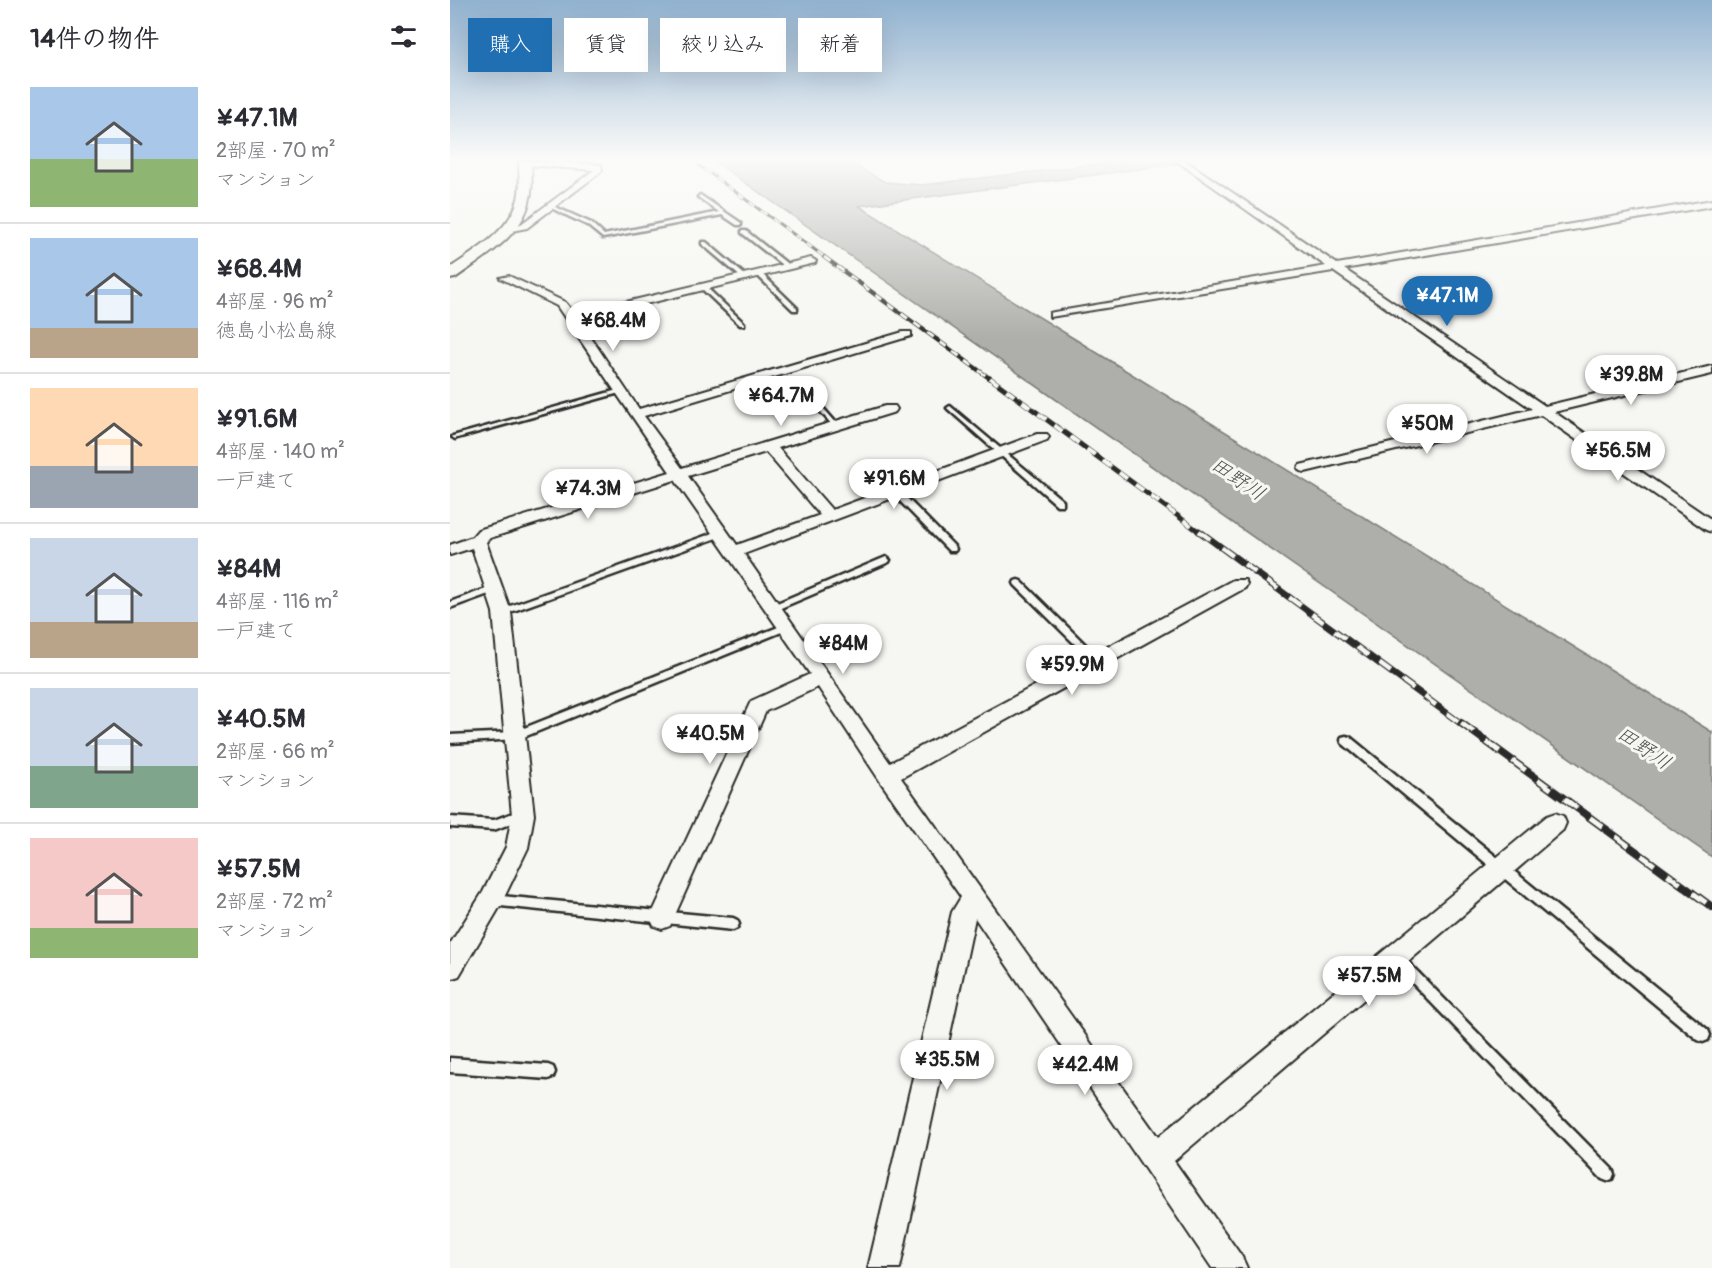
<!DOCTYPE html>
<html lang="ja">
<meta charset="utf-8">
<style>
body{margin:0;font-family:Pangolin,"Klee One",sans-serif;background:#f2f2f3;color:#2b2b33;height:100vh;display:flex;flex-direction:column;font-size:22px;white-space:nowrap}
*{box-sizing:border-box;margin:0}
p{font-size:20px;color:#7c7c81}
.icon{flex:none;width:33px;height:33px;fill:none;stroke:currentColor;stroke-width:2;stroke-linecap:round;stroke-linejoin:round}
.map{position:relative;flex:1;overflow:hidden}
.panel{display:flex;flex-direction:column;background:#fff;width:450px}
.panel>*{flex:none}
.top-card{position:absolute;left:18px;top:18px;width:570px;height:54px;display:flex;gap:12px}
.price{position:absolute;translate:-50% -51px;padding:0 14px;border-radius:21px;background:#fff;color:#222;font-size:20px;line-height:39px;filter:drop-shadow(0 2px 3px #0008)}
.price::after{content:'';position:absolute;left:50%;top:36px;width:18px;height:14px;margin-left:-9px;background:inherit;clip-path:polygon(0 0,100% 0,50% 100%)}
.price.on{background:#1f6fb2;color:#fff}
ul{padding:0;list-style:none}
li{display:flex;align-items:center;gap:18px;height:150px;padding:0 30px}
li+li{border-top:2px solid #e1e1e2}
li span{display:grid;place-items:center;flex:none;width:168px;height:120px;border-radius:0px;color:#555}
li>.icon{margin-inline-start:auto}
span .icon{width:72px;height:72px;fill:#fffc;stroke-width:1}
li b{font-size:26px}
h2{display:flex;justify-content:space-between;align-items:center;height:72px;padding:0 30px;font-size:26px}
.pill{padding:0 21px;border-radius:0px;background:#fff;box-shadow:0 6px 24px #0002;font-size:21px;line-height:54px}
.pill.on{background:#1f6fb2;color:#fff}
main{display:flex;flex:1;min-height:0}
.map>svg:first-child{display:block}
</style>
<main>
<section class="panel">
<h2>14件の物件<svg class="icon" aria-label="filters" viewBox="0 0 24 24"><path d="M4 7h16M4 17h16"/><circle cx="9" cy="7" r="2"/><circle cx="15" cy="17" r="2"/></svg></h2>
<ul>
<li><span style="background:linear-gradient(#a9c7e8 60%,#8fb573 0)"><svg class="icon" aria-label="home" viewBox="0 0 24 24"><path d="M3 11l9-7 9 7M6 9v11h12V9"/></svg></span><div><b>¥47.1M</b><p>2部屋 · 70 m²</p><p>マンション</p></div></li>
<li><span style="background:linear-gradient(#a9c7e8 75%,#b9a48a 0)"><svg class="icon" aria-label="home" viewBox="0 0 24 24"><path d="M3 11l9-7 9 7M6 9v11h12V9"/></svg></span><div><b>¥68.4M</b><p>4部屋 · 96 m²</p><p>徳島小松島線</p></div></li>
<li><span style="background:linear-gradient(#ffd9b3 65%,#9aa5b1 0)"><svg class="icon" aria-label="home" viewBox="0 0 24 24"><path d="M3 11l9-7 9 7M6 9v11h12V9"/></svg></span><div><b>¥91.6M</b><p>4部屋 · 140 m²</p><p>一戸建て</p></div></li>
<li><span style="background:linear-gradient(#c9d6e8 70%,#b9a48a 0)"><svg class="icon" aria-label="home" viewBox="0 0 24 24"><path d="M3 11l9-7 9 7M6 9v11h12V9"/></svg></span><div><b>¥84M</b><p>4部屋 · 116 m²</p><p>一戸建て</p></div></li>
<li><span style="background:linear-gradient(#c9d6e8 65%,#7fa58c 0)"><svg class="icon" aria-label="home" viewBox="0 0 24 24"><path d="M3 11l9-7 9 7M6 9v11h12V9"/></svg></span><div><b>¥40.5M</b><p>2部屋 · 66 m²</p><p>マンション</p></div></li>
<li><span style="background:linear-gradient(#f6c9c9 75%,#8fb573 0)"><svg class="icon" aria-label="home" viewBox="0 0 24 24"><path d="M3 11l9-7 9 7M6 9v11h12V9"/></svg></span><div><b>¥57.5M</b><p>2部屋 · 72 m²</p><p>マンション</p></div></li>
</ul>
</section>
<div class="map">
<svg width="1262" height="1268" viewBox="0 0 1262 1268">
<rect width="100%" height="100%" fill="#f6f6f2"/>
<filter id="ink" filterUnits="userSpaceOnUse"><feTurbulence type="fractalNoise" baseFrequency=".0167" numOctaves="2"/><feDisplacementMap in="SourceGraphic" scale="12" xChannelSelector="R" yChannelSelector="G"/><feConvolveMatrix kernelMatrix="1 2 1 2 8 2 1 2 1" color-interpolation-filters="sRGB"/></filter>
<g filter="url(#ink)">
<path fill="#aeaeab" stroke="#7a7a78" stroke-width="1.5" d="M 264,161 L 397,161 L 435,182 L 472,185 L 674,161 L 723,161 L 727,164 L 409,206 L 1262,732 L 1262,857 Z"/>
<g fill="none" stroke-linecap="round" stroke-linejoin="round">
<g stroke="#2b2b2b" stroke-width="5">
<path id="service" d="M 250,195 L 291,223 L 291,225 L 287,225 L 272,215 L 153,238 L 137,225 L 99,207 L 103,206 L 141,223 L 154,235 L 269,212 L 248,197 Z
M 292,231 L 296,231 L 340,266 L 340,268 L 336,268 L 292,233 Z
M 252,242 L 256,242 L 296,276 L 296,278 L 292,278 L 252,244 Z
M 307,273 L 311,273 L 347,308 L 347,310 L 343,310 L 307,275 Z
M 251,286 L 255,286 L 294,323 L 294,325 L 290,325 L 251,288 Z
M 349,385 L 353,385 L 388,425 L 388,427 L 384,427 L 349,387 Z
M 171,389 L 174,391 L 173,392 L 7,438 L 5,439 L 2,437 L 3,436 Z
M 500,406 L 613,501 L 613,505 L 607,505 L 498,409 L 497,408 Z
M 443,490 L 449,490 L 505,547 L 506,549 L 505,551 L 499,551 L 443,494 Z
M 269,531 L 272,531 L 276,533 L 275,535 L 55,614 L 49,614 L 48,612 L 49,610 Z
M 436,557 L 440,560 L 439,562 L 326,610 L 320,610 L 319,608 L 320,606 Z
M 568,580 L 571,581 L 650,659 L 652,661 L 650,663 L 644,663 L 565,585 L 564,583 L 565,581 Z
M 44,586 L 47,587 L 48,589 L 47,591 L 0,608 L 0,602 Z
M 336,624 L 340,627 L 339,629 L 69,739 L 0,743 L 0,735 L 64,732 Z
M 896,736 L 900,737 L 1258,1030 L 1260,1035 L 1258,1040 L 1253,1042 L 1248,1040 L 892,743 L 891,740 L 892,737 Z
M 71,810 L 75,812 L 76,815 L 75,818 L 44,830 L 0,827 L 0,817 L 44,820 Z
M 41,895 L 283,918 L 287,920 L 289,924 L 287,928 L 283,930 L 41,905 L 37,904 L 35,900 L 37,896 Z
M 945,951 L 949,953 L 1162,1169 L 1164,1174 L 1162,1179 L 1157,1181 L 1152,1179 L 941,961 L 939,957 L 941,953 Z
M 0,1058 L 98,1065 L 103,1067 L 105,1072 L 103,1077 L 98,1079 L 0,1072 Z"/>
</g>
<g stroke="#2b2b2b" stroke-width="4">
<path id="minor" d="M 72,161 L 143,164 L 151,165 L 152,171 L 77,228 L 51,233 L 51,229 L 71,224 L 144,170 L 75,165 L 72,165 Z
M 727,161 L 736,161 L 887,264 L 1262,200 L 1262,206 L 894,269 L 1095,406 L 1262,366 L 1262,374 L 1104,412 L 1262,520 L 1262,532 L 1256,530 L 1091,415 L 855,472 L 850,471 L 848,468 L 850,465 L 1082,409 L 883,271 L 600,317 L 600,313 L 604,312 L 876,266 Z
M 361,258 L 366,261 L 365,263 L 129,320 L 189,409 L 453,332 L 461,332 L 461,336 L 194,416 L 232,468 L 435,406 L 445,406 L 447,409 L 445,412 L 328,448 L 382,510 L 587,434 L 597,434 L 599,437 L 597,440 L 294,554 L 440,763 L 783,580 L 795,580 L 797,584 L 795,588 L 451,778 L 708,1137 L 1097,816 L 1105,813 L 1113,816 L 1116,823 L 1113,830 L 724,1161 L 792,1257 L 797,1268 L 762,1268 L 525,918 L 450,1268 L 418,1268 L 502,912 L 511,897 L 430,781 L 368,687 L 316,711 L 220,926 L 212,929 L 204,926 L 200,918 L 301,701 L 360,674 L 225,480 L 40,538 L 36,542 L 61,612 L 84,815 L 78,848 L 49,908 L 9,976 L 0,979 L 0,944 L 33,892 L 56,847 L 62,815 L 43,612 L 22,548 L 0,555 L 0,545 L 22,537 L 28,530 L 220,472 L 107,306 L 50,278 L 59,276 L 115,302 L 125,314 ZM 316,452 L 370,515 L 287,545 L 238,476 Z"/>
</g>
<g stroke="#2b2b2b" stroke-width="4">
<path id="secondary" d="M 69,161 L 81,161 C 81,173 83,186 80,198 C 74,235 33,258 5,278 L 0,279 L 0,268 C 25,251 60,231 68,199 C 71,186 69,174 69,161 Z"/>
</g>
<use href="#service" fill="#f6f6f2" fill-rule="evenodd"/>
<use href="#minor" fill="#f6f6f2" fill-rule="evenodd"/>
<use href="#secondary" fill="#f6f6f2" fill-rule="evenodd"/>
<g stroke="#2b2b2b" stroke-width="3">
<path id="rail-far4" d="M 243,161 L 376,258"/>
</g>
<g stroke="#2b2b2b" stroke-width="4.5">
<path id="rail-far3" d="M 374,257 L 542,380"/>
</g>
<g stroke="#2b2b2b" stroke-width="5">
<path id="rail-far2" d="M 540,378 L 751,533"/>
</g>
<g stroke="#2b2b2b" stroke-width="7">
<path id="rail-far1" d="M 749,531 L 1013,725"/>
</g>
<g stroke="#2b2b2b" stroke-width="8">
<path id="rail" d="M 1011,723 L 1262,907"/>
</g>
<use href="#rail-far4" stroke="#f6f6f2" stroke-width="2" stroke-dasharray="7" stroke-linecap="butt"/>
<use href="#rail-far3" stroke="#f6f6f2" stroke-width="3" stroke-dasharray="8" stroke-linecap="butt"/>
<use href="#rail-far2" stroke="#f6f6f2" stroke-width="4" stroke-dasharray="10" stroke-linecap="butt"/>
<use href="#rail-far1" stroke="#f6f6f2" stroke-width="4.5" stroke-dasharray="14" stroke-linecap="butt"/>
<use href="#rail" stroke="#f6f6f2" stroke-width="5" stroke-dasharray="16" stroke-linecap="butt"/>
</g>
</g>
<linearGradient id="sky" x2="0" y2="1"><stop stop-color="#91b2d0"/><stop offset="0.47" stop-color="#fbfbf9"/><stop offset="1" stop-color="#fbfbf9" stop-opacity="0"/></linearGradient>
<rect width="1262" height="339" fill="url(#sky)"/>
<g text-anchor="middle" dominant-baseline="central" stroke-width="6" stroke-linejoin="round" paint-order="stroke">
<g font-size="20" font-style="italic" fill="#525251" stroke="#f6f6f2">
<text transform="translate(788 479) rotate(34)">田野川</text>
<text transform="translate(1194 748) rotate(34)">田野川</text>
</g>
</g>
</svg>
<b class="price on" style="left:997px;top:327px">¥47.1M</b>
<b class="price" style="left:163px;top:352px">¥68.4M</b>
<b class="price" style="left:1181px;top:406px">¥39.8M</b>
<b class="price" style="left:331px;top:427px">¥64.7M</b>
<b class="price" style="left:977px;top:455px">¥50M</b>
<b class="price" style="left:1168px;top:482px">¥56.5M</b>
<b class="price" style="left:444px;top:510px">¥91.6M</b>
<b class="price" style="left:138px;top:520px">¥74.3M</b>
<b class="price" style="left:393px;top:675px">¥84M</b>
<b class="price" style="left:622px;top:696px">¥59.9M</b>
<b class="price" style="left:260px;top:765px">¥40.5M</b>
<b class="price" style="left:919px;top:1007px">¥57.5M</b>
<b class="price" style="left:497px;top:1091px">¥35.5M</b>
<b class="price" style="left:635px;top:1096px">¥42.4M</b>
<div class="top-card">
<a class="pill on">購入</a>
<a class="pill">賃貸</a>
<a class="pill">絞り込み</a>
<a class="pill">新着</a>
</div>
</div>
</main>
